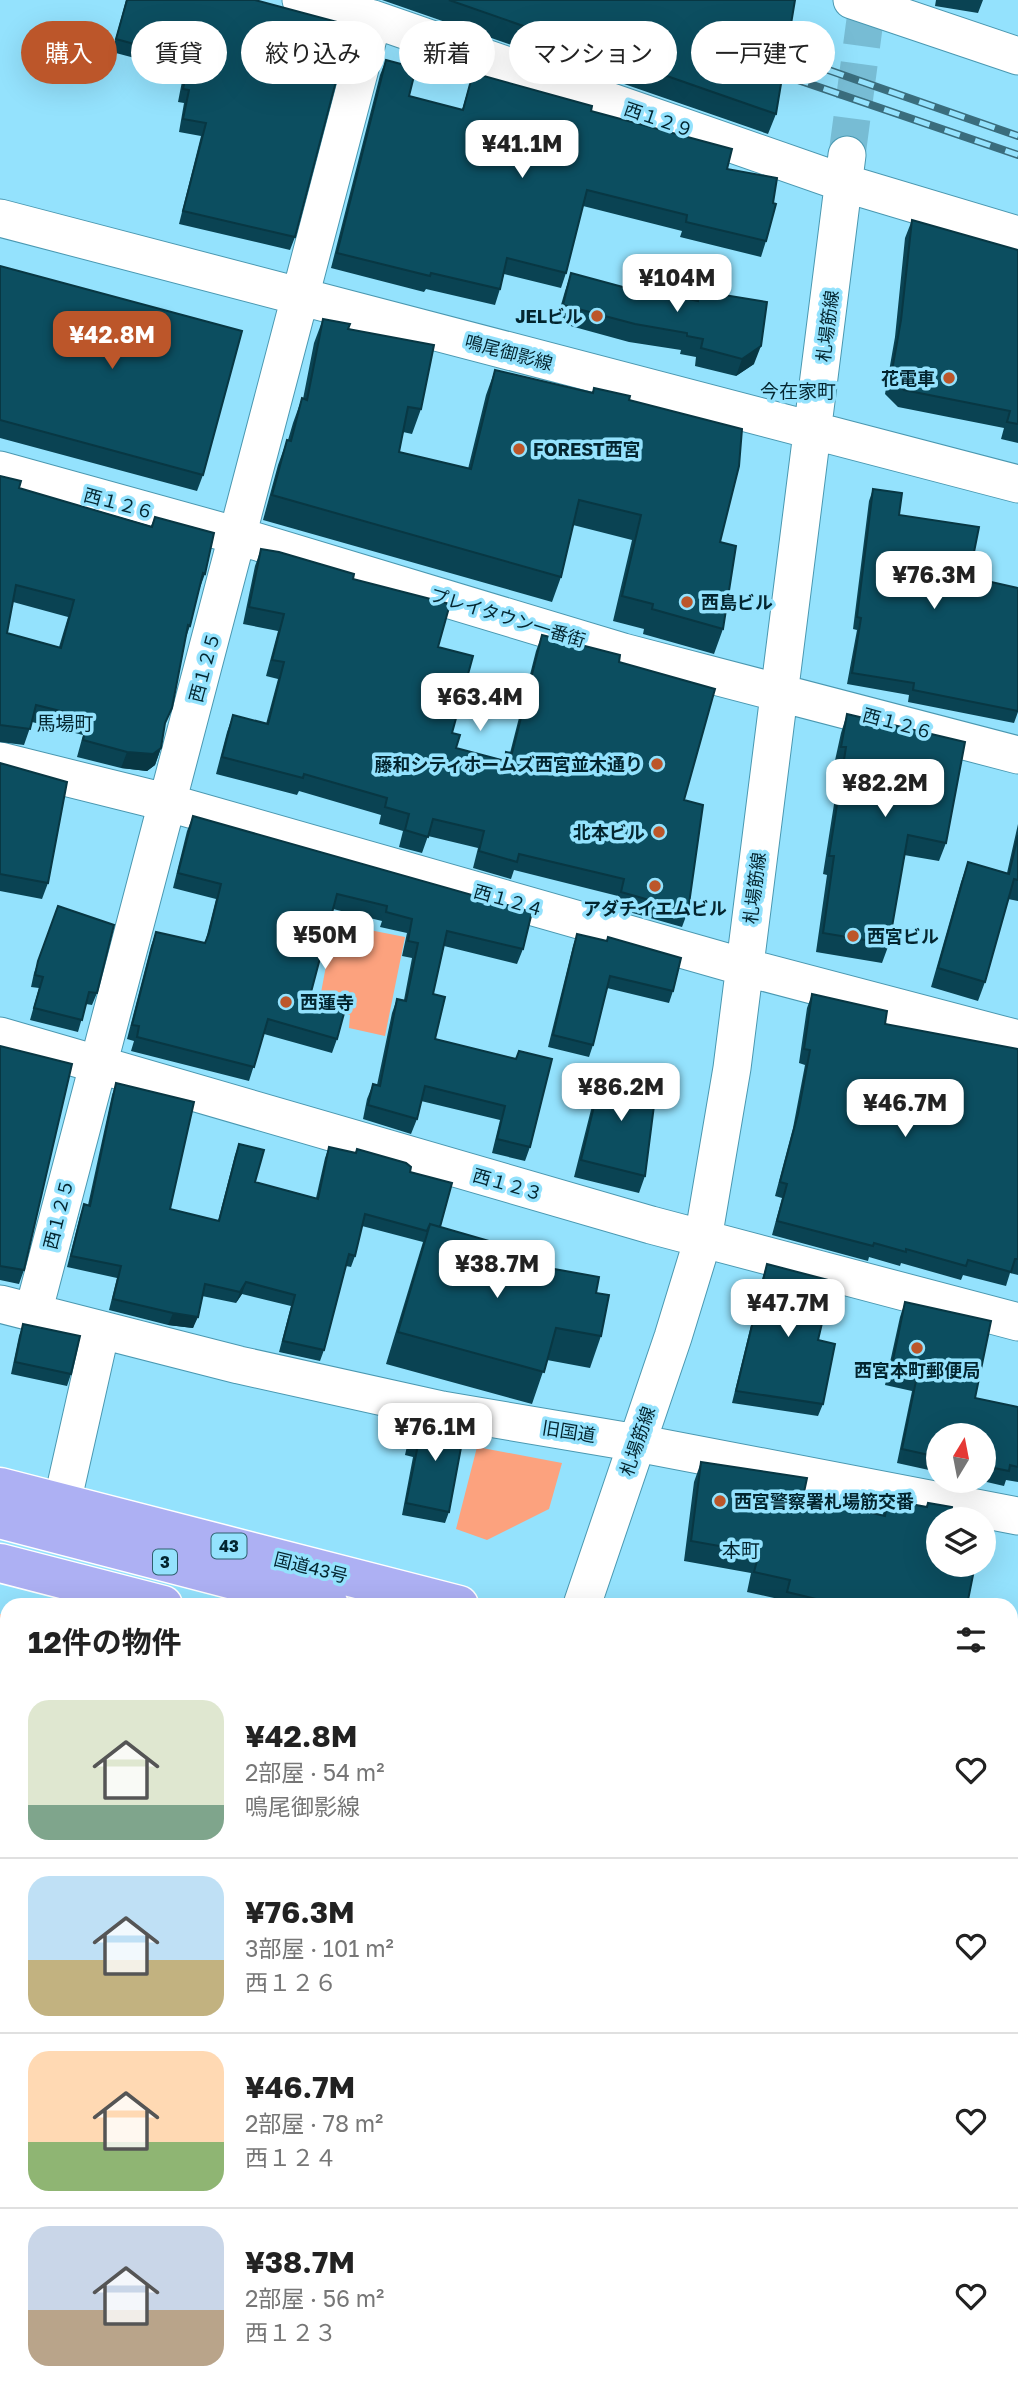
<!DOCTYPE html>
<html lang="ja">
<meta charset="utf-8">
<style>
body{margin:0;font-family:"Golos Text","Noto Sans JP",sans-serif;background:#f2f2f2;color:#222;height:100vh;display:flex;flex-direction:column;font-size:26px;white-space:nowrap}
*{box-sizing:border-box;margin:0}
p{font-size:23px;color:#767676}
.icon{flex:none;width:38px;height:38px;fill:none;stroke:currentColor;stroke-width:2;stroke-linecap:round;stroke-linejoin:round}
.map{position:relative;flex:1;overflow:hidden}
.details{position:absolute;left:0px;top:1598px;width:1018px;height:800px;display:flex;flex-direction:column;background:#fff;border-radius:21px 21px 0 0;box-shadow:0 7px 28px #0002}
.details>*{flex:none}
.hud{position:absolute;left:21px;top:21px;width:976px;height:63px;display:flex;gap:14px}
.needle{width:46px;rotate:10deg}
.buttons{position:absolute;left:926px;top:1423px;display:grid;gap:14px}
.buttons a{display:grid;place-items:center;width:70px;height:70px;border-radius:50%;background:#fff;box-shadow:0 7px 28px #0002;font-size:35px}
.price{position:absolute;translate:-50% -60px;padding:0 16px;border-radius:14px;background:#fff;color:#222;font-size:23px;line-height:46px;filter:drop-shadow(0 2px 4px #0008)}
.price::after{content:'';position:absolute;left:50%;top:42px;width:21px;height:16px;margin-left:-10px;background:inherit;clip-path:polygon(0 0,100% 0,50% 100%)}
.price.selected{background:#bc562a;color:#fff}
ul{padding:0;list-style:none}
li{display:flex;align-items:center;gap:21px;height:175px;padding:0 28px}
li+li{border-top:2px solid #e0e0e0}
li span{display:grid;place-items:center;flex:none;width:196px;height:140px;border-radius:21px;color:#555}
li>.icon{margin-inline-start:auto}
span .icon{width:84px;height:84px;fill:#fffc;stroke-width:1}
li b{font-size:30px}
h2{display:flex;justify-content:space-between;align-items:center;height:84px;padding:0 28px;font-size:30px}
.pill{padding:0 24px;border-radius:32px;background:#fff;box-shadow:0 7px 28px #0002;font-size:24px;line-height:63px}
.pill.selected{background:#bc562a;color:#fff}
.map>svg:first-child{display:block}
</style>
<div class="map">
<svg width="1018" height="2397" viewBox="0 0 1018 2397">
<rect width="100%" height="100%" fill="#94e2fd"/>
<path fill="#fca27e" d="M 334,923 L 405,937 L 385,1036 L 349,1028 L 350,1015 L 322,1006 L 320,998 Z
M 477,1447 L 562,1463 L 549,1509 L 487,1540 L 456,1529 Z
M 0,1614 L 7,1616 L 7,1642 L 0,1640 Z
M 0,1661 L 7,1663 L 7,1745 L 0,1744 Z
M 1012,1699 L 1018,1700 L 1018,1732 L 1012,1731 Z"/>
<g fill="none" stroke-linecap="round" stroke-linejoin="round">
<path stroke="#77bcd4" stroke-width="37" stroke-dasharray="37 18" stroke-linecap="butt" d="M 847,155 L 865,20"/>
<g stroke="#4a98b1" stroke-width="39">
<path id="minor" d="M 301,0 L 373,19 L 844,183 L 1018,235
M 852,0 L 1018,56
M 0,218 L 1018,484
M 0,470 L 238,536 L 623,652 L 1018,755
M 0,761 L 169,803 L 744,967 L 1018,1039
M 0,1036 L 651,1225 L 1018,1322
M 0,1304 L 239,1365 L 442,1410 L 637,1443 L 1018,1516
M 33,1313 L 373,19
M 62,1503 L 101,1330
M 582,1605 L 673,1337 L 703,1239 L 732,1068 L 847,155
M 0,1852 L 7,1853
M 0,2051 L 7,2052
M 1012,2099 L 1018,2100
M 0,2141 L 7,2087
M 1012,2318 L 1018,2320
M 0,2355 L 7,2356
M 184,2390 L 205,2397
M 351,2397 L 353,2390
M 737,2397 L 739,2390"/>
</g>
<g stroke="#fff" stroke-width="41">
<path id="highway" d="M 0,1487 L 459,1605
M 0,1519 L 329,1605
M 0,1563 L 163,1605
M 1012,1747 L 1018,1749
M 1012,1775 L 1018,1777
M 1012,1841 L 1018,1842"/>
</g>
<use href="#minor" stroke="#fff" stroke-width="37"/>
<use href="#highway" stroke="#adb0f3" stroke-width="38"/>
<g stroke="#3a6d7d" stroke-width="8">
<path id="rail" d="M 768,49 L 1018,136
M 763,68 L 1018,155"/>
</g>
<use href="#rail" stroke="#94e2fd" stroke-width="5" stroke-dasharray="16" stroke-linecap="butt"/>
</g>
<path fill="#0a4353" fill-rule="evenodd" d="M 126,0 L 255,0 L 295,237 L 290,250 L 179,224 L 201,136 L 179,132 L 184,103 L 178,102 L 184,71 L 112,52 Z
M 382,0 L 795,0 L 776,114 L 768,134 Z
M 936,0 L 983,0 L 978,13 L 935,6 Z
M 386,60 L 409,96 L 462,110 L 473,73 L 591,111 L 727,169 L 766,241 L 761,257 L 680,237 L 682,231 L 583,206 L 566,273 L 561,288 L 504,274 L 500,289 L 495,305 L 426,289 L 424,292 L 331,268 L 380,75 Z
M 912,220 L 1018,250 L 1018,443 L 1001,439 L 1004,428 L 898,407 L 885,394 L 895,337 L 905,238 Z
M 0,266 L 203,475 L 197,491 L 0,438 Z
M 571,273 L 644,293 L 696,300 L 699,291 L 754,364 L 736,376 L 695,366 L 696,357 L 680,354 L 681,350 L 629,342 L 556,322 L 565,291 Z
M 323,319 L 348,329 L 421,409 L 412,434 L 403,432 L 399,452 L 468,469 L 486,395 L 495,370 L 592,393 L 594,388 L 629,400 L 720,542 L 723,629 L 714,654 L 643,634 L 644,629 L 613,621 L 632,540 L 573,525 L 561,577 L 552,602 L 263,520 L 278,465 L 287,440 L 288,440 L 293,423 L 302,398 L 303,399 L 314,343 Z
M 0,476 L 19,488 L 151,526 L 155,517 L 205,574 L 199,590 L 190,626 L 185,640 L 164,729 L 161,748 L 155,765 L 147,771 L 121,768 L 77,757 L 83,735 L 32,722 L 24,745 L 0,742 ZM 13,602 L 68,617 L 59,647 L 7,633 Z
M 873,489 L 899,515 L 969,577 L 1018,588 L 1018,712 L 1014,723 L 908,702 L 909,695 L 847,684 L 857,630 L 853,629 L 869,501 Z
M 261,549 L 353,579 L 438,647 L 452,733 L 456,748 L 503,760 L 506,752 L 510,753 L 536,651 L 542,635 L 619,662 L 684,800 L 688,911 L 682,927 L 615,908 L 618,896 L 514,870 L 511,879 L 473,868 L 478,848 L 428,836 L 422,853 L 399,847 L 403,831 L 379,824 L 381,815 L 299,791 L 297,795 L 216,774 L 227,732 L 233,715 L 266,724 L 278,679 L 266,676 L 278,631 L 243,624 L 255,566 Z
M 847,714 L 946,843 L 939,861 L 904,855 L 889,944 L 882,963 L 816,952 L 827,875 L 823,874 L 840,766 L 834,765 L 841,733 Z
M 0,763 L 48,883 L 42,899 L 0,891 Z
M 193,816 L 523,949 L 517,964 L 444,946 L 433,994 L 435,1039 L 516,1059 L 519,1051 L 530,1147 L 525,1161 L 492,1153 L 500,1120 L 421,1101 L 417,1119 L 411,1134 L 363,1119 L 367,1099 L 373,1084 L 377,1085 L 392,1013 L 397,999 L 404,1000 L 412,958 L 402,956 L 407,933 L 380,927 L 382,921 L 333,909 L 310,996 L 337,1039 L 332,1053 L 264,1034 L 249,1081 L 131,1051 L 134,1041 L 127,1039 L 151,946 L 156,932 L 205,943 L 216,899 L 173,888 L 187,831 Z
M 1018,824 L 1018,901 L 1008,899 L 985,982 L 978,1001 L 931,987 L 961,882 L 968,862 L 1007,873 Z
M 58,906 L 97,993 L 92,1005 L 86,1004 L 78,1032 L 30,1020 L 39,988 L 31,987 L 34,973 Z
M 577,934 L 673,991 L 669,1003 L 607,988 L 593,1045 L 589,1057 L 548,1047 L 573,946 Z
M 812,994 L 885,1024 L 1018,1049 L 1018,1275 L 1010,1273 L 1006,1286 L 963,1275 L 961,1280 L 901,1263 L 900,1266 L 869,1257 L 868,1261 L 772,1235 L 782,1198 L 775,1196 L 793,1128 L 805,1065 L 799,1063 L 807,1008 Z
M 0,1046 L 24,1270 L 19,1284 L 0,1280 Z
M 603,1069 L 645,1176 L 639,1193 L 574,1177 L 597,1086 Z
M 116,1083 L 170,1209 L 218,1221 L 235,1155 L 239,1144 L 255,1182 L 316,1198 L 325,1158 L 329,1147 L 410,1172 L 440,1227 L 543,1267 L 596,1293 L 601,1336 L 590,1368 L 547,1360 L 532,1404 L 386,1364 L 423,1242 L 362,1226 L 355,1256 L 351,1267 L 346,1266 L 324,1350 L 320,1361 L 279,1352 L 291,1306 L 242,1294 L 236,1303 L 202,1296 L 193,1328 L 168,1325 L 109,1310 L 117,1278 L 67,1267 L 80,1216 L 84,1204 L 88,1205 L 112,1095 Z
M 767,1264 L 818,1340 L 823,1404 L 818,1416 L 732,1403 L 763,1276 Z
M 905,1302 L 975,1398 L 1018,1407 L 1018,1482 L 1006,1480 L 1004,1486 L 978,1480 L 984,1480 L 984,1435 L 938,1435 L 938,1472 L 897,1463 L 912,1391 L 885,1385 L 900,1317 Z
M 23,1324 L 71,1374 L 67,1386 L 11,1374 L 19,1336 Z
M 415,1416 L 449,1512 L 445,1523 L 402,1515 L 413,1457 L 405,1455 L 411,1428 Z
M 701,1462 L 803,1497 L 882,1516 L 888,1500 L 926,1507 L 928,1503 L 938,1564 L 967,1605 L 782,1605 L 783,1600 L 747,1592 L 751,1573 L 684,1561 L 694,1482 Z
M 1018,1620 L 1018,1672 L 1012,1670 L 1012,1644 Z
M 0,1745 L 7,1746 L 7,1806 L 0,1805 Z
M 0,1861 L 7,1862 L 7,1954 L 0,1953 Z
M 1012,2162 L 1017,2264 L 1012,2278 Z
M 7,2231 L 7,2298 L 0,2297 L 0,2262 L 3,2242 Z
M 5,2360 L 150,2395 L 185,2397 L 0,2397 L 0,2373 Z"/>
<path fill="#083743" d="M 761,346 L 754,364 L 736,376 L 742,359 Z
M 161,748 L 155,765 L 147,771 L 121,768 L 127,752 Z
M 246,1282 L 242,1294 L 236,1303 L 240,1292 Z
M 173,1313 L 198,1317 L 193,1328 L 168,1325 Z"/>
<path fill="#0c4e60" stroke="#083743" stroke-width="2" fill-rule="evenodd" d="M 127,0 L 255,0 L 345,24 L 349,32 L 295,237 L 183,211 L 206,123 L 183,119 L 189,90 L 183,89 L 189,59 L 116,39 Z
M 449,0 L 795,0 L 776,114 Z
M 386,60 L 416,68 L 409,96 L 463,110 L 473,73 L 592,106 L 591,111 L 732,149 L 727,169 L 777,178 L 773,203 L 776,204 L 766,241 L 686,222 L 687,215 L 587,190 L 566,273 L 507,258 L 500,289 L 431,273 L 430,276 L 337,253 Z
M 912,220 L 1018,250 L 1018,424 L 1007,422 L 1010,411 L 904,390 L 891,376 L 901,320 Z
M 0,266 L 242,331 L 203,475 L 0,420 Z
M 571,273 L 645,293 L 646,290 L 698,301 L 699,291 L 767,302 L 761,346 L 742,359 L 701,348 L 703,339 L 687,336 L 687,333 L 635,324 L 563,305 Z
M 323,319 L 350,324 L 348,329 L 434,345 L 421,409 L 408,407 L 399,452 L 471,469 L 495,370 L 593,393 L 594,388 L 630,396 L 629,400 L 742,429 L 739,466 L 720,542 L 736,546 L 723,629 L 652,609 L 653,604 L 622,596 L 641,515 L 579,500 L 561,577 L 272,495 L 287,440 L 291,441 L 302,398 L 307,400 Z
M 0,476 L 21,481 L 19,488 L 152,527 L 155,517 L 214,533 L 205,574 L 203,573 L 190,626 L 188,625 L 172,708 L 165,723 L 161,748 L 153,754 L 127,752 L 83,740 L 89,718 L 36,705 L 30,729 L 0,725 ZM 16,585 L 74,600 L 61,648 L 7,633 Z
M 873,489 L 902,493 L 899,515 L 979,527 L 969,577 L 1018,588 L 1018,711 L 913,690 L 914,683 L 852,673 L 861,618 L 857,617 Z
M 261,549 L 279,552 L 354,574 L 353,579 L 450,604 L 438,647 L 473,656 L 452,733 L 460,735 L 456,748 L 505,761 L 506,752 L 512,753 L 542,635 L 620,655 L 619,662 L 715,689 L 684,800 L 703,805 L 688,911 L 621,892 L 624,879 L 519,854 L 517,862 L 479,851 L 484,831 L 433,819 L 428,837 L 405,830 L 409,814 L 385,807 L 387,798 L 304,774 L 303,778 L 222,757 L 233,715 L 268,724 L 284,662 L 272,660 L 284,614 L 249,607 Z
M 847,714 L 965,742 L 946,843 L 908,835 L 889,944 L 823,933 L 834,856 L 829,856 L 846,747 L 841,747 Z
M 0,763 L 67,782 L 48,883 L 0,874 Z
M 193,816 L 532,912 L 523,949 L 447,931 L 433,994 L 445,997 L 435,1039 L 516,1059 L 519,1051 L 552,1059 L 530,1147 L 497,1139 L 505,1106 L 425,1086 L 417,1119 L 368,1105 L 373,1084 L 380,1086 L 397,999 L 406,1001 L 418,943 L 408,941 L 412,919 L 386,912 L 387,906 L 337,894 L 310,996 L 346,1006 L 337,1039 L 268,1019 L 254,1067 L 137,1037 L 139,1026 L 132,1025 L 156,932 L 205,943 L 209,933 L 221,884 L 178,873 Z
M 1018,835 L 1018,880 L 1014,879 L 985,982 L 938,968 L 968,862 L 1009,874 Z
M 58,906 L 114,925 L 97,993 L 89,992 L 82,1020 L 34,1008 L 43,977 L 35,975 L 38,961 Z
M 577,934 L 607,941 L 608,937 L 681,958 L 673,991 L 610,976 L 593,1045 L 553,1035 Z
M 812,994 L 887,1011 L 885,1024 L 1018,1049 L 1018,1259 L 1015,1259 L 1011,1272 L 968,1260 L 966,1266 L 906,1249 L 906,1252 L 874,1243 L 873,1246 L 777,1221 L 787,1184 L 780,1182 L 798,1114 L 810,1050 L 804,1049 Z
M 0,1046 L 72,1064 L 24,1270 L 0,1266 Z
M 603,1069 L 657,1082 L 645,1176 L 581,1160 Z
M 116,1083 L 194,1102 L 170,1209 L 219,1221 L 239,1144 L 264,1150 L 255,1182 L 318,1199 L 329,1147 L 356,1153 L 357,1149 L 406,1163 L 411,1167 L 410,1172 L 452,1183 L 440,1227 L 430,1224 L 427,1231 L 365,1214 L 355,1256 L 349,1254 L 324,1350 L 283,1341 L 295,1295 L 246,1282 L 240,1292 L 205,1284 L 198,1317 L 173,1313 L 113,1299 L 121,1266 L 71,1256 L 84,1204 L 90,1206 Z
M 430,1224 L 545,1257 L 543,1267 L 599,1277 L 596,1293 L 609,1295 L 601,1336 L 556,1328 L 544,1372 L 398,1332 Z
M 767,1264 L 832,1281 L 818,1340 L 835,1344 L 823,1404 L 736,1391 Z
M 905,1302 L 991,1321 L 975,1398 L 1018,1407 L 1018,1467 L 1010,1465 L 1009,1471 L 984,1466 L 984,1435 L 938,1435 L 938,1457 L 902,1449 L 917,1376 L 891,1370 Z
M 23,1324 L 80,1336 L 71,1374 L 15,1362 Z
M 415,1416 L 465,1426 L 449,1512 L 406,1503 L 418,1445 L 410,1444 Z
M 701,1462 L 807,1478 L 803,1497 L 885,1516 L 888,1500 L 927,1507 L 928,1503 L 952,1507 L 950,1519 L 938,1519 L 938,1564 L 947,1564 L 974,1570 L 967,1605 L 841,1605 L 787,1592 L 790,1580 L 754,1572 L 759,1553 L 691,1541 Z
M 1018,1626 L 1018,1652 L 1012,1650 Z
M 0,1745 L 7,1746 L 7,1794 L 0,1792 Z
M 0,1861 L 7,1862 L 7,1942 L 0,1941 Z
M 1012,2162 L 1018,2163 L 1018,2258 L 1017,2264 L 1012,2263 Z
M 7,2239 L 7,2281 L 1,2280 Z
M 1012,2321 L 1018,2323 L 1018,2397 L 828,2397 L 829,2390 L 1012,2390 Z
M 7,2359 L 7,2390 L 133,2390 L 150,2395 L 152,2390 L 163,2390 L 185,2397 L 0,2397 L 0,2388 L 5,2360 Z
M 498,2390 L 605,2390 L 603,2397 L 496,2397 Z"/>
<g fill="#bc562a" stroke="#94e2fd" stroke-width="2.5">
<circle cx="597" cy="316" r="7"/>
<circle cx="949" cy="378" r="7"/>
<circle cx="519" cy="449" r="7"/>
<circle cx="687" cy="602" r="7"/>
<circle cx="657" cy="764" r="7"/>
<circle cx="659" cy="832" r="7"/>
<circle cx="655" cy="886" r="7"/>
<circle cx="853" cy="936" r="7"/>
<circle cx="286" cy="1002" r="7"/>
<circle cx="917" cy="1348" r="7"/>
<circle cx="720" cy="1501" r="7"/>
</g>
<g text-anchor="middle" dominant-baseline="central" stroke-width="7" stroke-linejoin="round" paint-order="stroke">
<g fill="#94e2fd" stroke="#2e5e6d" stroke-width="2">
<rect x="211.5" y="1533.5" width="35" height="25" rx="5"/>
<rect x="153" y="1549.5" width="24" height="25" rx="5"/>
</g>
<g font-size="16" font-weight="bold" fill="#03252f">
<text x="229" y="1546">43</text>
<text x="165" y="1562">3</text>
</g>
<g font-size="18" fill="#03252f" stroke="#94e2fd">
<text transform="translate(659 119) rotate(19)">西１２９</text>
<text transform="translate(827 326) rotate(-83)">札場筋線</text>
<text transform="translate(509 352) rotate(15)">鳴尾御影線</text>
<text transform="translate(119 503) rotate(15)">西１２６</text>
<text transform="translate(508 617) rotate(17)">プレイタウン一番街</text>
<text transform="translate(204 667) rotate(-75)">西１２５</text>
<text transform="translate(898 723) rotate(15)">西１２６</text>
<text transform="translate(754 888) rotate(-83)">札場筋線</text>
<text transform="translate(509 900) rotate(16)">西１２４</text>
<text transform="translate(508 1184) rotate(16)">西１２３</text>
<text transform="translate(58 1214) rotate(-76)">西１２５</text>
<text transform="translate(569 1431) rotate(9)">旧国道</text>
<text transform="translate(637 1441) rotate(-71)">札場筋線</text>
<text transform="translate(311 1567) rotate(14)">国道43号</text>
</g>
<g font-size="18" font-weight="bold" fill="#03252f" stroke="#94e2fd" text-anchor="start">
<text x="583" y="316" text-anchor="end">JELビル</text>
<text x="935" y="378" text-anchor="end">花電車</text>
<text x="533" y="449">FOREST西宮</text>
<text x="701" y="602">西島ビル</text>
<text x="643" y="764" text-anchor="end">藤和シティホームズ西宮並木通り</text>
<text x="645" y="832" text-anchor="end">北本ビル</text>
<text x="655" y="908" text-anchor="middle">アダチイエムビル</text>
<text x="867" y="936">西宮ビル</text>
<text x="300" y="1002">西蓮寺</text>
<text x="917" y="1370" text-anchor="middle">西宮本町郵便局</text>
<text x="734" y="1501">西宮警察署札場筋交番</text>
</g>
<g font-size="19" fill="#03252f" stroke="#94e2fd">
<text x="798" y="390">今在家町</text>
<text x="65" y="722">馬場町</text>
<text x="741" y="1549">本町</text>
</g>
</g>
</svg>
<div class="buttons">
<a><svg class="needle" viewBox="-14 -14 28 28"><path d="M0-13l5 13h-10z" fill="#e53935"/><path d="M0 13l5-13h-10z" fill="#767676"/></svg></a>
<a><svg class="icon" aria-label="layers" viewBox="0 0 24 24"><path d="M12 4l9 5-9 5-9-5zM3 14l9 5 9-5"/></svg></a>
</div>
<b class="price" style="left:522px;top:180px">¥41.1M</b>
<b class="price" style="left:677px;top:314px">¥104M</b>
<b class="price selected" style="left:112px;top:371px">¥42.8M</b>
<b class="price" style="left:934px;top:611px">¥76.3M</b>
<b class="price" style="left:480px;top:733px">¥63.4M</b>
<b class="price" style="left:885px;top:819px">¥82.2M</b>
<b class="price" style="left:325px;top:971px">¥50M</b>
<b class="price" style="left:621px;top:1123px">¥86.2M</b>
<b class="price" style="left:905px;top:1139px">¥46.7M</b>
<b class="price" style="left:497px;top:1300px">¥38.7M</b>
<b class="price" style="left:788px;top:1339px">¥47.7M</b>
<b class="price" style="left:435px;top:1463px">¥76.1M</b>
<div class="hud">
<a class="pill selected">購入</a>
<a class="pill">賃貸</a>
<a class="pill">絞り込み</a>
<a class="pill">新着</a>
<a class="pill">マンション</a>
<a class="pill">一戸建て</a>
</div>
<section class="details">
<h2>12件の物件<svg class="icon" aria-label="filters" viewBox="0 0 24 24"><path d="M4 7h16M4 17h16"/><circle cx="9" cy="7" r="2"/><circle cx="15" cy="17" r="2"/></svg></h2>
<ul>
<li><span style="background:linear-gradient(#dfe7d0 75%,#7fa58c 0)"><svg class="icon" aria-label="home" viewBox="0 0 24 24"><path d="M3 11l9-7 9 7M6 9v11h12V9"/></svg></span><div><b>¥42.8M</b><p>2部屋 · 54 m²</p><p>鳴尾御影線</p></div><svg class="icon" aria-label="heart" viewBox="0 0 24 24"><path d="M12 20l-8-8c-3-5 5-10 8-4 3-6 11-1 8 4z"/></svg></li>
<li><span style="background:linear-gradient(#bfe0f5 60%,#c2b280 0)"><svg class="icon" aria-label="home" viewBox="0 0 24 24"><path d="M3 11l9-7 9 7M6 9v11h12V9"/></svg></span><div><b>¥76.3M</b><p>3部屋 · 101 m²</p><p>西１２６</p></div><svg class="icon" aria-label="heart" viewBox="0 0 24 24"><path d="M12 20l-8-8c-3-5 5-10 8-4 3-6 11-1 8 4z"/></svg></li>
<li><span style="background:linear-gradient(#ffd9b3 65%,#8fb573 0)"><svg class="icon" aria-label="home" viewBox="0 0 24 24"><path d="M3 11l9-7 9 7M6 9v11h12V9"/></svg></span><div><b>¥46.7M</b><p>2部屋 · 78 m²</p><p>西１２４</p></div><svg class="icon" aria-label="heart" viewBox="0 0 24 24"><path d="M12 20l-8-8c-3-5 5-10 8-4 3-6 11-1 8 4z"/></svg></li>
<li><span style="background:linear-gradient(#c9d6e8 60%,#b9a48a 0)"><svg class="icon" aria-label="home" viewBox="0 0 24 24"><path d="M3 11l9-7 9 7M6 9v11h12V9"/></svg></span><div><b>¥38.7M</b><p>2部屋 · 56 m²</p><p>西１２３</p></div><svg class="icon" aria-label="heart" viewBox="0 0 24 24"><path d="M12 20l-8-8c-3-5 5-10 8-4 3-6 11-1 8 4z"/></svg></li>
</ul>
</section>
</div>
